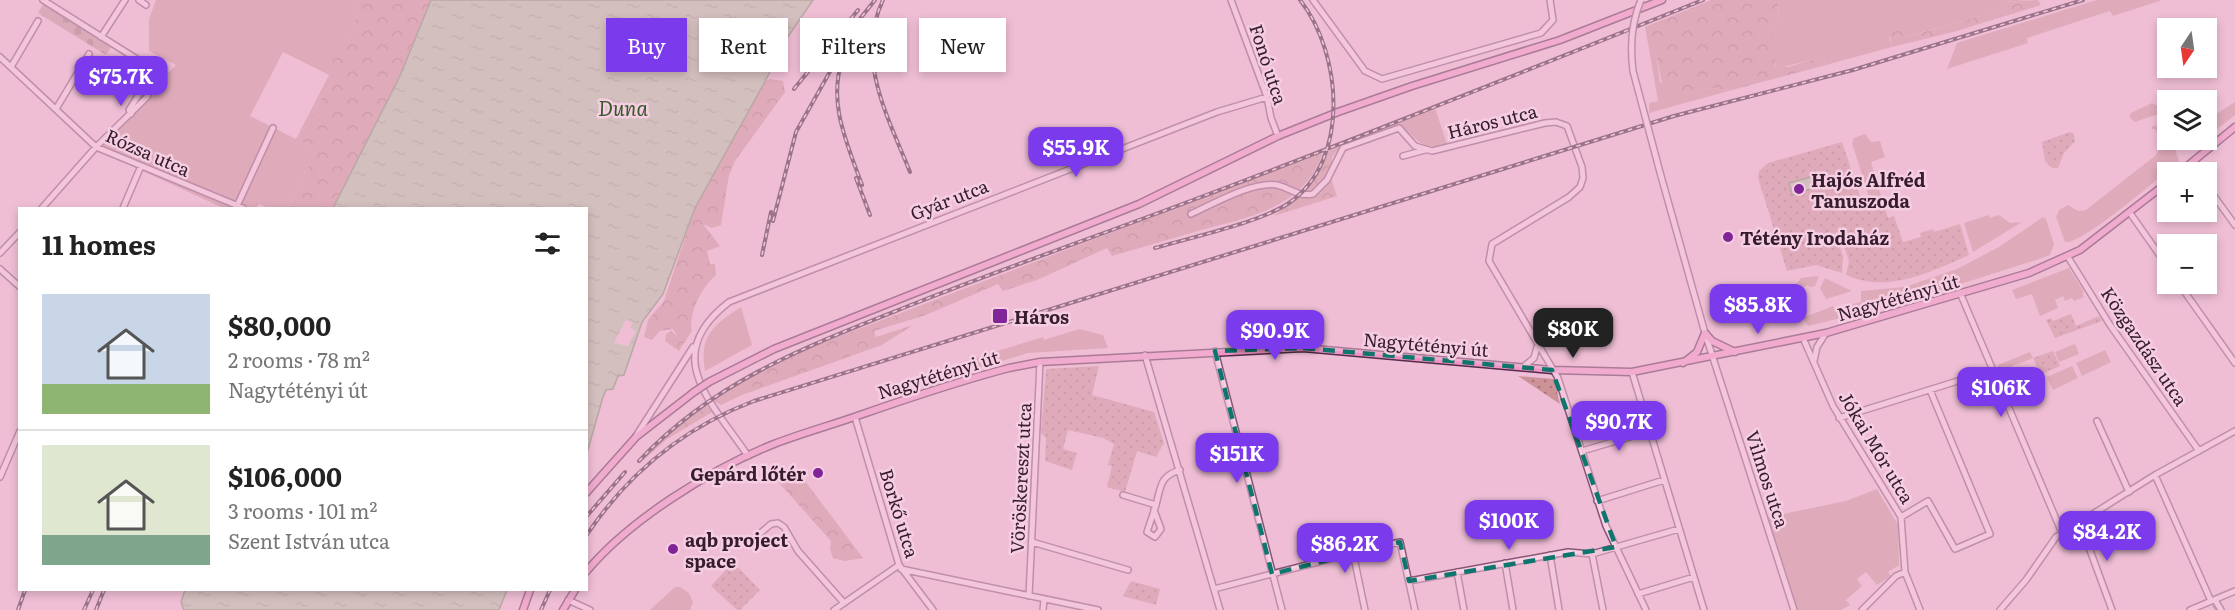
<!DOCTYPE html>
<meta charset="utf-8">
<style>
body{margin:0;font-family:Literata,serif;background:#f6f6f6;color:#222;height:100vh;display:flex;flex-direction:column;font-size:22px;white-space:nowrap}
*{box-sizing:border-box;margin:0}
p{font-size:20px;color:#767676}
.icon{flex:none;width:33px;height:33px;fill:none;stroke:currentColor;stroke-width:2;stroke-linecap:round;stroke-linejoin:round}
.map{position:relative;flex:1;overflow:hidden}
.drawer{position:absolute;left:18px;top:207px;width:570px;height:384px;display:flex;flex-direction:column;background:#fff;border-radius:0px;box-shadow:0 3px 9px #0003}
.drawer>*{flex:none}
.guide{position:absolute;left:606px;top:18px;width:570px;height:54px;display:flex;gap:12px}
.needle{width:39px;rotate:193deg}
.fabs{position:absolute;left:2157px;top:18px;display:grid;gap:12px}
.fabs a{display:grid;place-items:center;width:60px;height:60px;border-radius:0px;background:#fff;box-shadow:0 3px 9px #0003;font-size:30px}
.price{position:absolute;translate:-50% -51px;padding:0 14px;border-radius:12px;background:#7c3aed;color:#fff;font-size:20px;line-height:39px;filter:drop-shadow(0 2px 3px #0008)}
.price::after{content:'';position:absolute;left:50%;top:36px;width:18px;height:14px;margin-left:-9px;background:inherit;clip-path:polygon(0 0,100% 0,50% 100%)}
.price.current{background:#222;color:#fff}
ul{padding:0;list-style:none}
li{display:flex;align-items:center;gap:18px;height:150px;padding:0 24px}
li+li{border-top:2px solid #e0e0e0}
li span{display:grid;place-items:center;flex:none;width:168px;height:120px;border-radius:0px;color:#555}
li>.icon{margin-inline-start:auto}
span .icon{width:72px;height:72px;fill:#fffc;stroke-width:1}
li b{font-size:26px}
h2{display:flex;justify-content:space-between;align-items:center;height:72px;padding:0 24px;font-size:26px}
.chip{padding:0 21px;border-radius:0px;background:#fff;box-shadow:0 3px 9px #0003;font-size:21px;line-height:54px}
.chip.current{background:#7c3aed;color:#fff}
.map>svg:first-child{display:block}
</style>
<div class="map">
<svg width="2235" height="610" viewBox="0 0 2235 610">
<defs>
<pattern id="forest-crowns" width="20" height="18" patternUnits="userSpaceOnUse" patternTransform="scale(1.5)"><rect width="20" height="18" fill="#cd9297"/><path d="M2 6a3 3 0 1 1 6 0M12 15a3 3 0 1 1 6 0" fill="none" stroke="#a7767c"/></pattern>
<pattern id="cemetery-stones" width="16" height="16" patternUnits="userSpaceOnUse" patternTransform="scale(1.5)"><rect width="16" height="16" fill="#c19296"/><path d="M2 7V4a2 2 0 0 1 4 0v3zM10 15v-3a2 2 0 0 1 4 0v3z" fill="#9e767b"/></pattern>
<pattern id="park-dots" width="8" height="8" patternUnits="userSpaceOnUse" patternTransform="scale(1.5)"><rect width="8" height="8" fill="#cd9297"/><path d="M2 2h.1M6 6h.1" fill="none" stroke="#a7767c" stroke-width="1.8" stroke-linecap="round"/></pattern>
<pattern id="water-ripples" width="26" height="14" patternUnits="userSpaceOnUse" patternTransform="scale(1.5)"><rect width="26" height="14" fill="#b1c0a2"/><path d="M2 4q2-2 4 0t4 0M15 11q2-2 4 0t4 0" fill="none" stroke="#99a48c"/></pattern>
</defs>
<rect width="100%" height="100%" fill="#efbed6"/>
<path fill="#cd9297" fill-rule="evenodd" d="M 156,0 L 352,0 L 358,15 L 348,37 L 333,39 L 333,79 L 298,138 L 315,152 L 288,208 L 268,208 L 259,204 L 256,208 L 223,208 L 93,148 L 176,65 L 149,51 L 149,19 ZM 283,52 L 329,75 L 296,139 L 250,116 Z
M 1778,0 L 2028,0 L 2004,2 L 1991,13 L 1905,37 L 1900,29 L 1889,37 L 1892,47 L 1826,65 L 1823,59 L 1818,58 L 1779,68 L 1774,63 L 1773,30 L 1779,19 Z
M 2097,0 L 2162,0 L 2113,16 L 2110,11 L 2027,38 L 2028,43 L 1947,69 L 1957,43 Z
M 1649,49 L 1656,53 L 1660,83 L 1678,86 L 1687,94 L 1705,88 L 1732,90 L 1649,113 L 1649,103 L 1658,101 Z
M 2235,102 L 2235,115 L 2207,137 L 2207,120 Z
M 2152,103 L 2167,111 L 2135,122 L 2129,117 L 2131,113 Z
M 1435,108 L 1447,144 C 1415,153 1420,134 1396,126 L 1341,146 L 1332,157 L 1326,157 L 1330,149 Z
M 2159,125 L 2167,128 L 2168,140 L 2172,140 L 2179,161 C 2162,176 2080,246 2065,242 L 2056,217 L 2059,210 L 2068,205 L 2078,211 L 2086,210 L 2156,155 L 2162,143 L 2155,129 L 2151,129 L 2153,126 Z
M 1865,134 L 1871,142 L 1880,141 L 1885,157 L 1871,162 L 1882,199 L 1874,200 L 1869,197 L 1852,143 L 1854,138 Z
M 1989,215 L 1990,218 L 1999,215 L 2010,223 L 2022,222 L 1973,252 L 1964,223 Z
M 2043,217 L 2046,219 L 2054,244 L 2050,255 L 2045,257 L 1895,305 L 1808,326 L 1802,317 L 1793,289 L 1801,278 L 1819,276 L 1815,286 L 1809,287 L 1808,285 L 1795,290 L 1805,317 L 1833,306 L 1835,309 L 1861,302 L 1861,291 L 1905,287 L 1957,269 L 1999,247 Z
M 2069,268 L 2084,292 L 2082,293 L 2084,297 L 2074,301 L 2072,298 L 2065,301 L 2063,296 L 2055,300 L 2058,308 L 2040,316 L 2032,294 L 2016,299 L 2012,290 Z
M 1825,278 L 1852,291 L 1826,299 L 1820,288 Z
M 741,307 L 752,345 L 705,371 C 699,336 713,325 741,307 Z
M 1079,329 L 1103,335 L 1108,348 L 1028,353 L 928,384 L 930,377 L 959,363 L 1043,337 L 1044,340 Z
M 2075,344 L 2079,354 L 2059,362 L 2055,352 Z
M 2105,350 L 2111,362 L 2082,376 L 2076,363 Z
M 2030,352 L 2033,358 L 2000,371 L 1998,365 Z
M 2072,366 L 2078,378 L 2053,390 L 2047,377 Z
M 1877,489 L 1898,525 L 1899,565 L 1888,572 L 1891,576 L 1877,585 L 1866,572 L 1857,579 L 1862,586 L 1846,600 L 1850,605 L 1841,610 L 1796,610 L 1768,517 L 1846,501 Z
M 675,587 L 680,587 L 689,593 L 693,602 L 690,610 L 650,610 Z"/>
<path fill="url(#forest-crowns)" d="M 352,0 L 431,0 L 400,76 L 333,208 L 288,208 L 315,152 L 298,138 L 333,79 L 333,38 L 348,37 L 358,15 Z
M 1711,0 L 1778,0 L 1779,19 L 1773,30 L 1775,66 L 1788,67 L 1818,58 L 1823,59 L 1826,65 L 1732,90 L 1705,88 L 1687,94 L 1677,86 L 1663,88 L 1656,53 L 1649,49 L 1645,27 Z
M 2038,0 L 2041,5 L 1953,32 L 1892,47 L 1889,31 L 1892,25 L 1898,25 L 1906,37 L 1991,13 L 2004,2 Z
M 770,79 L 783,81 L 785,92 L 735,161 L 729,175 L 721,225 L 712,228 L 703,224 L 720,246 L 707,251 L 710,264 L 715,264 L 716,275 C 702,287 688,313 692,331 L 679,351 L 665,341 L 666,334 L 671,331 L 678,337 L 673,329 L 660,331 L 652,340 L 644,337 L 648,320 L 664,301 L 695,208 L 764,82 Z
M 1320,153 L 1322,155 C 1303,208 1249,217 1201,230 C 1172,239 1142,247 1112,256 L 1107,248 L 1037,280 L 1003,291 L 998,284 L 926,315 L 874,331 L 876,337 L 913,325 L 882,345 L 742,395 L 721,405 L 714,401 L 747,379 L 809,348 Z
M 1326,157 L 1332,157 L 1331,178 L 1337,196 L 1274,216 L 1306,190 Z
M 706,406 L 714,411 L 667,439 L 638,465 L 664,436 Z
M 777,472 L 784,473 L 787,482 L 805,481 L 863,558 L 845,561 L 833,558 L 830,549 L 831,541 L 773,476 Z"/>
<path fill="url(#cemetery-stones)" d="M 44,3 L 112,46 L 106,55 L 38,13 Z"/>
<path fill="url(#park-dots)" d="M 2070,132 L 2074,134 L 2075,141 L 2064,153 L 2058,168 L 2052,168 L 2045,161 L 2042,142 Z
M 1842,142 L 1864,208 L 1883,203 L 1888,218 L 1894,216 L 1903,242 L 1921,237 L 1920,233 L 1933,229 L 1934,232 L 1960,224 L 1969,255 C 1931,272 1887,294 1846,275 L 1849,261 L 1841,235 L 1844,234 L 1843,230 L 1835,233 L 1843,256 L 1842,273 L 1816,265 L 1787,271 L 1758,178 L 1759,171 L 1768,163 Z
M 2071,314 L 2076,326 L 2099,316 L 2102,321 L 2055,338 L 2046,320 L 2051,318 L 2053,321 Z
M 2053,351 L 2060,366 L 2040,375 L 2033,358 Z
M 1099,366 L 1092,395 L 1154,412 L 1164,443 L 1156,457 L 1137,451 L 1125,492 L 1107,487 L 1112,466 L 1108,465 L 1114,444 L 1103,438 L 1068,430 L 1063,449 L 1077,453 L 1072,470 L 1045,461 L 1046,438 L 1041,433 L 1046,369 Z
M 1518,376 L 1554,379 L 1560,404 Z
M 733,562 L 760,590 L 740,610 L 737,610 L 711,586 Z
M 1131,581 L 1160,589 L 1156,605 L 1123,596 Z"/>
<path fill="url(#water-ripples)" stroke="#798e69" stroke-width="1.5" d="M 431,0 L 813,0 L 781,47 L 767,78 L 695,208 L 663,294 L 642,322 L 624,375 L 618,376 L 613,389 L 606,390 L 603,397 L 587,453 L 586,208 L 333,208 L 400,76 Z
M 1811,177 L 1814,188 L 1792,195 L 1789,183 Z
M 185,590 L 507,590 L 499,610 L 184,610 L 181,602 Z"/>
<path fill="#efbed6" d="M 626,319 L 633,323 L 630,328 L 636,331 L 628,346 L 614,343 Z"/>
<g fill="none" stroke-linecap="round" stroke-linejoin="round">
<path stroke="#798e69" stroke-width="1.5" d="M 2213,606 L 2216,610"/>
<g stroke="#875677" stroke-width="8">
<path id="minor" d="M 139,0 L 146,5
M 1231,0 L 1267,97 L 1271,118 L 1278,136
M 1313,0 L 1365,71 L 1382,79 L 1541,33 L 1553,20 L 1550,0
M 101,37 L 125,0
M 0,57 L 96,147 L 243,208
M 11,67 L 38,21
M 56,109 L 89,54
M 131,114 L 129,110 L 146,83
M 1403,156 L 1425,150
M 2191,163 L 2198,172
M 1661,176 L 1705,333 L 1794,610
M 2206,185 L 2235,225
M 237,206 L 273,128
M 42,208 L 96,147 L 147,97 L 151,88 L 148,66 L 43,0
M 123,208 L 141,166
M 2130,213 L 2168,267
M 1191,214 C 1213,204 1253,181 1277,185 C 1290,188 1298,197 1313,194 L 1327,180 L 1343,148 L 1399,128 L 1415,146 L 1432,151 L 1545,123 L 1556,122 L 1567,126 L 1582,167 L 1583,178 L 1580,187 L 1569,197 L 1492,244 L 1489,261 L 1558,378 L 1606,526 L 1646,610
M 0,253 L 20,232
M 2068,257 L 2110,325 L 2199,451
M 0,269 L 20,287
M 2179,284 L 2235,363
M 1961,295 L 2062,533
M 1803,338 L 1833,406 L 1901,517 L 1905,572 L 1920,610
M 1215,351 L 1282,610
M 1145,355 L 1220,610
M 1814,361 L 1817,347 L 1826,333
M 1523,367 L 1534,358 L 1537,347
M 1632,372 L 1704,610
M 855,417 L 899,565 L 933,610
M 1839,418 L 1993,370
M 2097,421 L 2129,492
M 636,436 L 693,347
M 1582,451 L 1650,431
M 748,456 C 712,402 659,356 729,302 L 1217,112 L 1267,97
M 2155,475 L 2211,601
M 0,477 L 20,431
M 1123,495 L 1156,505 C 1161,486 1160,476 1180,470
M 1597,501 L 1664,480
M 1154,510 L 1161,529 L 1155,537 L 1147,532 L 1156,505
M 1901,517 L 1928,501 L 1955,549 L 1990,534 L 1930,390
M 2080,523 L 2112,610
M 757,536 L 771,524 L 778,523 L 784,527 L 798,551 L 844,603
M 1032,542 L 1128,570
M 1592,554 L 1603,610
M 1550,555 L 1559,610
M 1505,563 L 1513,610
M 901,569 L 1098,610
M 1457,572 L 1464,610
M 1409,581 L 1568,552 L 1592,554 L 1679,529
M 1214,589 L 1353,553
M 1638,594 L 1694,577
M 1029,596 L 1040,362
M 568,600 L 590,610
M 2215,600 L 2221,610
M 834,610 L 899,565
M 1043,610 L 1044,599
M 1365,610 L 1353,553 L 1400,542 L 1415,610
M 1862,610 L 1896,576 L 1905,572
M 2000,610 L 2026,580 L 2056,537 L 2155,475 L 2235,431
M 2190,610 L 2235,591"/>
</g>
<g stroke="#552b4a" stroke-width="9">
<path id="major" d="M 2180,172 L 2235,127
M 1683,363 L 1697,352 L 1705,333 L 1712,341 L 1735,352
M 709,382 L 774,349 L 1139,204 L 1278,136 L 1338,112 L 1412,86 L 1560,40 L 1662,0
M 586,493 L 636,437 L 694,392
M 586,572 C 629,520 711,469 774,444 C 802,433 832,425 860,415 C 909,398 959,381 1009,368 L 1040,362 L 1303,348 L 1552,370 L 1632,372 L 1826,333 L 2029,273 L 2080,250 L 2168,182
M 523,610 L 530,590
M 563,610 L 575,590"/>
</g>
<use href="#minor" stroke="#fad1e5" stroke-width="5"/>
<use href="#major" stroke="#f494c5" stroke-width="6"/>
<g stroke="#361c2f" stroke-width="4">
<path id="rail" d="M 883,0 C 855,59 888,117 910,172
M 843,58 C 827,102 847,143 862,185
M 794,89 L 858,10
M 856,178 L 870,215
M 773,221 L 796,132 L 859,20 L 875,0
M 1155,248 C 1192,237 1259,223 1289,203 C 1351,160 1342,53 1300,0
M 762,255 L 771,212
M 639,461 C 717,378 813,344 916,303 C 1010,266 1106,233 1201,197 C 1369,134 1536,67 1703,0
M 586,517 L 625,472
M 586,536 C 628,473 683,428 754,401 L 1674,116 L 1853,70 L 2083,0
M 18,610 L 25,590
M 84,610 L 93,590
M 96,610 L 104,590
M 541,610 L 550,590"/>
</g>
<use href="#rail" stroke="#f6cee1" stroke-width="1.5" stroke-dasharray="4.5" stroke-linecap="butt"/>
<g stroke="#875677" stroke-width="8" stroke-linecap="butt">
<path id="minor-bridge" d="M 1641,0 C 1631,23 1630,47 1633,71 L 1661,176"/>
</g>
<g stroke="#552b4a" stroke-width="9" stroke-linecap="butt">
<path id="major-bridge" d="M 694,392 L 709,382"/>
</g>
<use href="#minor-bridge" stroke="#fad1e5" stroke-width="5"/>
<use href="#major-bridge" stroke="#f494c5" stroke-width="6"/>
</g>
<path d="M0 0H2235V610H0ZM 1303,348 L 1552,370 L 1616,547 L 1409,581 L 1400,542 L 1272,574 L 1215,351 Z" fill="#efbed6" fill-opacity=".55" fill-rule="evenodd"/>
<path fill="none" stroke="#0f766e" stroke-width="4.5" stroke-dasharray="12 8" stroke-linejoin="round" d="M 1303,348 L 1552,370 L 1616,547 L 1409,581 L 1400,542 L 1272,574 L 1215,351 Z"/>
<g fill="#802598" stroke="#f6cee1" stroke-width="2">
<circle cx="1799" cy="189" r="6"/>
<circle cx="1728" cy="237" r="6"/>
<rect x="992" y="308" width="16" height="16" rx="3"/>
<circle cx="818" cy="473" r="6"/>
<circle cx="673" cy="549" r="6"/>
</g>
<g text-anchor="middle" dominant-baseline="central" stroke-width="5" stroke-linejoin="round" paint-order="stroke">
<g font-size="18" fill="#361c2f" stroke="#f6cee1">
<text transform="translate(1269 64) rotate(72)">Fonó utca</text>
<text transform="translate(1492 121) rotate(-14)">Háros utca</text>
<text transform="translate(148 152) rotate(24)">Rózsa utca</text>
<text transform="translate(949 199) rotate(-21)">Gyár utca</text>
<text transform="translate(1898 297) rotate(-16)">Nagytétényi út</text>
<text transform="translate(1426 344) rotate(5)">Nagytétényi út</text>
<text transform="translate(2145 346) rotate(56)">Közgazdász utca</text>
<text transform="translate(938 374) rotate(-17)">Nagytétényi út</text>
<text transform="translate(1877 447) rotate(59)">Jókai Mór utca</text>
<text transform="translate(1020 478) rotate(-87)">Vöröskereszt utca</text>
<text transform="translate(1768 479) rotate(72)">Vilmos utca</text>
<text transform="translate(900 513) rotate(73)">Borkő utca</text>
</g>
<g font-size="18" font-weight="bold" fill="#361c2f" stroke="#f6cee1" text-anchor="start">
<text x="1811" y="179">Hajós Alfréd<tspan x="1811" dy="21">Tanuszoda</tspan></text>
<text x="1740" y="237">Tétény Irodaház</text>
<text x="1014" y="316">Háros</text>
<text x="806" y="473" text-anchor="end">Gepárd lőtér</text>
<text x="685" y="539">aqb project<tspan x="685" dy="21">space</tspan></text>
</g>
<g font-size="20" font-style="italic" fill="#36572a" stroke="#f6cee1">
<text x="623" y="107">Duna</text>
</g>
</g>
</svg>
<div class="fabs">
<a><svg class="needle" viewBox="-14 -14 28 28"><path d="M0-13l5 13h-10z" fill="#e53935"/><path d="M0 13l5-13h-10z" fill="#767676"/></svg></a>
<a><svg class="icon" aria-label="layers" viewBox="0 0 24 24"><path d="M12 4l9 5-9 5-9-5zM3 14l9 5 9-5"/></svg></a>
<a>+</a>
<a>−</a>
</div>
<b class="price" style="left:121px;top:107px">$75.7K</b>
<b class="price" style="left:1076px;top:178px">$55.9K</b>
<b class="price" style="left:1758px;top:335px">$85.8K</b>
<b class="price current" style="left:1573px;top:359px">$80K</b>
<b class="price" style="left:1275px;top:361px">$90.9K</b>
<b class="price" style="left:2001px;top:418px">$106K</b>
<b class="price" style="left:1619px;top:452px">$90.7K</b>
<b class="price" style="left:1237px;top:484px">$151K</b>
<b class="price" style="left:1509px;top:551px">$100K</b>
<b class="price" style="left:2107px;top:562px">$84.2K</b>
<b class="price" style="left:1345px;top:574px">$86.2K</b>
<div class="guide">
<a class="chip current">Buy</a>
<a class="chip">Rent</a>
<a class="chip">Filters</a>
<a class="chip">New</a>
</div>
<section class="drawer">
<h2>11 homes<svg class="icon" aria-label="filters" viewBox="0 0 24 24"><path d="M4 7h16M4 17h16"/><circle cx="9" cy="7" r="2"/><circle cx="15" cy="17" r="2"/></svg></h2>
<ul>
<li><span style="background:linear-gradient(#c9d6e8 75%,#8fb573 0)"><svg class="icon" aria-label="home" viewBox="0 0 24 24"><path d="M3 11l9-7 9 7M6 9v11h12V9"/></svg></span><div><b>$80,000</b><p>2 rooms · 78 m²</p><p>Nagytétényi út</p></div></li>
<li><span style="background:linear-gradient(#dfe7d0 75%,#7fa58c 0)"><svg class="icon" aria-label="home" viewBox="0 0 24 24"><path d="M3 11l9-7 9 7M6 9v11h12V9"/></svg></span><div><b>$106,000</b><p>3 rooms · 101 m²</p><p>Szent István utca</p></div></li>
</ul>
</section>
</div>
